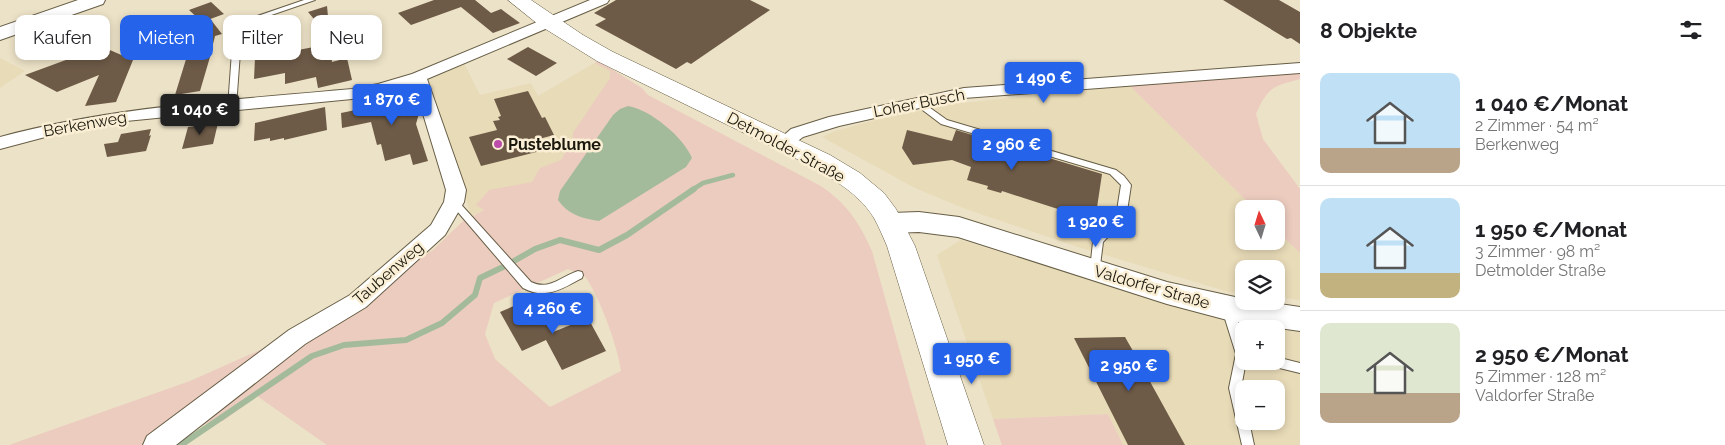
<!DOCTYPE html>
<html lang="de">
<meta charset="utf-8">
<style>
body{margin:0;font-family:Raleway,sans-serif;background:#f6f6f6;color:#202124;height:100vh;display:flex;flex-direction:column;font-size:19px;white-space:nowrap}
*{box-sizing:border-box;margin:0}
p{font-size:16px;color:#757577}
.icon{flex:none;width:28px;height:28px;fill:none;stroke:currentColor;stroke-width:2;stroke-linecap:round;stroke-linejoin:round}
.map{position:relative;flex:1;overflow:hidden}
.details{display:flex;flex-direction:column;background:#fff;width:425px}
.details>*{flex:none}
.guide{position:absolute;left:15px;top:15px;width:475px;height:45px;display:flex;gap:10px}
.needle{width:32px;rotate:356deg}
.fabs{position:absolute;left:1235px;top:200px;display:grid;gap:10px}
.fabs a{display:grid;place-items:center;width:50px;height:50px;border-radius:10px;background:#fff;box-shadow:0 2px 8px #0003;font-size:25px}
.price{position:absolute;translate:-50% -42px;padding:0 11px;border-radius:5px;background:#2563eb;color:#fff;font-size:16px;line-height:32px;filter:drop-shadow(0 1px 2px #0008)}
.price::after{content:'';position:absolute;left:50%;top:30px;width:15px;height:11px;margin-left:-8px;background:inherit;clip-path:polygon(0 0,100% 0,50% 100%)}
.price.selected{background:#222;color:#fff}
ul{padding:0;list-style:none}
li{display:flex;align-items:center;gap:15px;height:125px;padding:0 20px}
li+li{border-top:1px solid #e0e0e0}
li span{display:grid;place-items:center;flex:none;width:140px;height:100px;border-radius:10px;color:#555}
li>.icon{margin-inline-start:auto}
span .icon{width:60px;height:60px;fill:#fffc;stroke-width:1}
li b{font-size:21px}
h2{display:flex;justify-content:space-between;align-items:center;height:60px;padding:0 20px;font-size:21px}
.pill{padding:0 18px;border-radius:10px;background:#fff;box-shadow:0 2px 8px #0003;font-size:18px;line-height:45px}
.pill.selected{background:#2563eb;color:#fff}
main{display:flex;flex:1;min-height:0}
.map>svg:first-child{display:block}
</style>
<main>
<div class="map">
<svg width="1300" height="445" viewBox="0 0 1300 445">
<rect width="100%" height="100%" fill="#ece2c7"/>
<path fill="#e8dbb8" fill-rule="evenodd" d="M 0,58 L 25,71 L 0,88 Z
M 598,61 L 623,76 L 543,188 L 515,194 L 471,216 L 447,134 L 427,83 L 430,77 L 464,63 L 480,95 L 531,83 L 538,96 Z
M 1130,86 L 1255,209 L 1244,209 L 1244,241 L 1276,241 L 1276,230 L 1300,253 L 1300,300 L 1276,297 L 1276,269 L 1244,269 L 1244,293 L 1229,292 L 1078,247 L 963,208 L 915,188 L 822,137 L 835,131 L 876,120 L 952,104 Z
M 961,240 L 1229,322 L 1276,329 L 1244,329 L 1244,361 L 1276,361 L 1276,329 L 1300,332 L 1300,445 L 1123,445 L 1108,414 L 993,419 L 937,255 ZM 1244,389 L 1276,389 L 1276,421 L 1244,421 Z"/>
<path fill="#ecccbf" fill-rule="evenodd" d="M 598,61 L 642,88 L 648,95 L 819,185 C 846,202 859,222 872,251 L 926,445 L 327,445 L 257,396 L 223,421 L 205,424 L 162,445 L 9,445 L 190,381 L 287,338 L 433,250 L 463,221 L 484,210 L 476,205 L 489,190 L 532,182 L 540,168 L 561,160 L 573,139 L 573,133 L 610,78 L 610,71 L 595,63 ZM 568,269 C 574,272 582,274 586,278 C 600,298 618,347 621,371 L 550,407 L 495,359 L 485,334 L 494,303 Z
M 1300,73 L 1300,79 C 1273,86 1267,88 1256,114 L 1263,139 L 1300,189 L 1300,253 L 1276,230 L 1276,209 L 1255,209 L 1130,86 Z
M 1108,414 L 1123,445 L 1002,445 L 993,419 Z"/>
<path fill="#a4bb9b" d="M 628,106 C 651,110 683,137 692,158 L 686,167 L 599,221 C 583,219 567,214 558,200 L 560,191 L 613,115 L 620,109 Z"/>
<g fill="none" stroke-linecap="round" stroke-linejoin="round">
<path stroke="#a4bb9b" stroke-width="4.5" d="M 692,190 L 703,183 L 733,175"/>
<path stroke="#a4bb9b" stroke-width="6" d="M 514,261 L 535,249 L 560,240 L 599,250 L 627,235 L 694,189
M 181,445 L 312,356 L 344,345 L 406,340 L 442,323 L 475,295 L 480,278 L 503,267"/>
</g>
<path fill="#6d5a47" d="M 434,0 L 475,0 L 491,13 L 501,9 L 520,23 L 493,33 L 461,7 L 411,25 L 398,13 Z
M 616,0 L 750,0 L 770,10 L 691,64 L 687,62 L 676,69 L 595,25 L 606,19 L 594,13 Z
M 1223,0 L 1279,0 L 1300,12 L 1300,44 L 1291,38 L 1287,39 Z
M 211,2 L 224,14 L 202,22 L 189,10 Z
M 327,6 L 330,38 L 308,12 Z
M 211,20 L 222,34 L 215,36 L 213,44 L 194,26 Z
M 75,35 L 133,60 L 116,102 L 85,106 L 99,75 L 57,92 L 25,75 L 74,57 L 48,48 Z
M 206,42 L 210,57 L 200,91 L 175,95 L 191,43 Z
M 330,44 L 332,62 L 347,58 L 352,80 L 318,88 L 316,77 L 285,84 L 285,73 L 254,79 L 255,58 Z
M 528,47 L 557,63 L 536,76 L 507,59 Z
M 412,91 L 415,110 L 420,110 L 416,124 L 428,161 L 413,165 L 410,154 L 385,161 L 381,144 L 377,145 L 371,122 L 342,128 L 341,113 L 375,106 L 374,97 Z
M 528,91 L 542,118 L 545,117 L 554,135 L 535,140 L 540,151 L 481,166 L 469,137 L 497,130 L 493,121 L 500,120 L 498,117 L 501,116 L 494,99 Z
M 325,107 L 327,130 L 284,140 L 284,138 L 270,141 L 270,138 L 254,141 L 255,123 Z
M 218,123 L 213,144 L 182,149 L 188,127 Z
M 151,129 L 149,136 L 151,135 L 146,151 L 107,157 L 104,144 L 118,142 L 121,134 Z
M 907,130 L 952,141 L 956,130 L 1102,174 L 1095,221 L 1002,191 L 1001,193 L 987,189 L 988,186 L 967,180 L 971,167 L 952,160 L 913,165 L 902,148 Z
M 532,298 L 553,332 L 588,318 L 606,351 L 562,370 L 546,340 L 522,351 L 500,312 Z
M 1125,337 L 1137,358 L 1185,445 L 1128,445 L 1074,338 Z"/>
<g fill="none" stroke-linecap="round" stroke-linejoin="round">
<g stroke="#675e46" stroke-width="2">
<path id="service" d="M 304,0 L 315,0 L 242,25 L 236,107 L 232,110 L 229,109 L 228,107 L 234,24 Z
M 919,100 L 947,120 L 1116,170 L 1124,176 L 1131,185 L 1126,218 L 1103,242 L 1099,273 L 1091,273 L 1090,270 L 1093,242 L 1088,226 L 1089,223 L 1097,223 L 1101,232 L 1116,217 L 1121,185 L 1110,174 L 941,124 L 916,105 L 915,103 Z
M 454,199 L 457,200 L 531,282 C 549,291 562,276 578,271 L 582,272 L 583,275 L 582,278 C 562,289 545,300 523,288 L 451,204 L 449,202 Z
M 1228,304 L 1232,306 L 1234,309 L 1244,341 L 1244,361 L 1246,361 L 1241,388 L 1244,399 L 1244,421 L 1249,421 L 1254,445 L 1242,445 L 1229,388 L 1236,354 L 1222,309 L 1224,306 Z
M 1276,357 L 1300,363 L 1300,373 L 1267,365 L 1265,361 L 1276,361 Z"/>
</g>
<g stroke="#675e46" stroke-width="2">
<path id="minor" d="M 590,0 L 609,0 L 607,3 L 427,79 L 466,190 L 464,202 L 445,235 L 366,307 L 305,344 L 176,445 L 143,445 L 147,436 L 289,330 L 350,295 L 431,225 L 444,202 L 446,190 L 414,84 L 381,94 L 352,99 L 126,121 L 49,136 L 0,149 L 0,137 C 115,106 234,100 352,89 L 378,84 L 412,74 Z
M 1300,63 L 1300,73 L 964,98 L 839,126 L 803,137 L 790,147 L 784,149 L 778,147 L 775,143 L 791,129 L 829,117 L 964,88 Z"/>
</g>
<g stroke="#675e46" stroke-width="2">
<path id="tertiary" d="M 78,0 L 105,0 L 103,4 L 0,40 L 0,27 Z
M 919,212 L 959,217 L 1167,282 L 1244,299 L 1244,301 L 1260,301 L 1300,307 L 1300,331 L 1231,321 L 1167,304 L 958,237 L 919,232 L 891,233 L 882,230 L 878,223 L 882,216 L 891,213 Z"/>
</g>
<g stroke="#675e46" stroke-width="1">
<path id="secondary" d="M 508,0 L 531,0 L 583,35 L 613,52 L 830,155 L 860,173 L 884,193 L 896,209 L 915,246 L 984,445 L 948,445 L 887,246 C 883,237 879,227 874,218 C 857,190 824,174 797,159 L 597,61 L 539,25 Z"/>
</g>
<use href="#service" fill="#fff" fill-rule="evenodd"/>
<use href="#minor" fill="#fff" fill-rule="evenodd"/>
<use href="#tertiary" fill="#fff" fill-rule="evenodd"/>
<use href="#secondary" fill="#fff" fill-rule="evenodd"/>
</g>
<circle fill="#bd4dab" stroke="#faefd4" stroke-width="2" cx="498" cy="144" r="5"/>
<g text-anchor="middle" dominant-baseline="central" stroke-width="5" stroke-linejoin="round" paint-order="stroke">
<g font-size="16" fill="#1a170d" stroke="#faefd4">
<text transform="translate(919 103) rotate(-11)">Loher Busch</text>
<text transform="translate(85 124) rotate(-10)">Berkenweg</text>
<text transform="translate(786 147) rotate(28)">Detmolder Straße</text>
<text transform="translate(388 273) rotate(-41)">Taubenweg</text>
<text transform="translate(1152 287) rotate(16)">Valdorfer Straße</text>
</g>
<g font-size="16" font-weight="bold" fill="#1a170d" stroke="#faefd4" text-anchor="start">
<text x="508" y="144">Pusteblume</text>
</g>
</g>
</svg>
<div class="fabs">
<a><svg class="needle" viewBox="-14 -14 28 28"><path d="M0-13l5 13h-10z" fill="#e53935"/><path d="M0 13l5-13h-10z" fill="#757577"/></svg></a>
<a><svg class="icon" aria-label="layers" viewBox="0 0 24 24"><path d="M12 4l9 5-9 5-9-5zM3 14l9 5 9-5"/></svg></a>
<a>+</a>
<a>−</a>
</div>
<b class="price" style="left:1044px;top:104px">1 490 €</b>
<b class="price" style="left:392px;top:126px">1 870 €</b>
<b class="price selected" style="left:200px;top:136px">1 040 €</b>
<b class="price" style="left:1012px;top:171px">2 960 €</b>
<b class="price" style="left:1096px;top:248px">1 920 €</b>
<b class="price" style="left:553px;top:335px">4 260 €</b>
<b class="price" style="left:972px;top:385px">1 950 €</b>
<b class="price" style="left:1129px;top:392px">2 950 €</b>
<div class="guide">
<a class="pill">Kaufen</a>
<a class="pill selected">Mieten</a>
<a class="pill">Filter</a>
<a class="pill">Neu</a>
</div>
</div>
<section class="details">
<h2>8 Objekte<svg class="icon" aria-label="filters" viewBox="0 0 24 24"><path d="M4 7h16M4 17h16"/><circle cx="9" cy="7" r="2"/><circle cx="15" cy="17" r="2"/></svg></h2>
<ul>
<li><span style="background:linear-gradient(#bfe0f5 75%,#b9a48a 0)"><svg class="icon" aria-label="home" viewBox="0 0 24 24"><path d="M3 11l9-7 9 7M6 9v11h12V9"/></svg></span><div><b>1 040 €/Monat</b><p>2 Zimmer · 54 m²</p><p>Berkenweg</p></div></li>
<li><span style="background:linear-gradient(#bfe0f5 75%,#c2b280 0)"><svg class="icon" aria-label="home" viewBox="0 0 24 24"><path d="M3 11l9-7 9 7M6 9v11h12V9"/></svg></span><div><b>1 950 €/Monat</b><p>3 Zimmer · 98 m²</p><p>Detmolder Straße</p></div></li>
<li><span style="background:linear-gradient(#dfe7d0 70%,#b9a48a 0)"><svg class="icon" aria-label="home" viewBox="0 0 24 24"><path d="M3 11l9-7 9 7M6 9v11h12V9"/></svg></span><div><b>2 950 €/Monat</b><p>5 Zimmer · 128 m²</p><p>Valdorfer Straße</p></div></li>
</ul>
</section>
</main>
